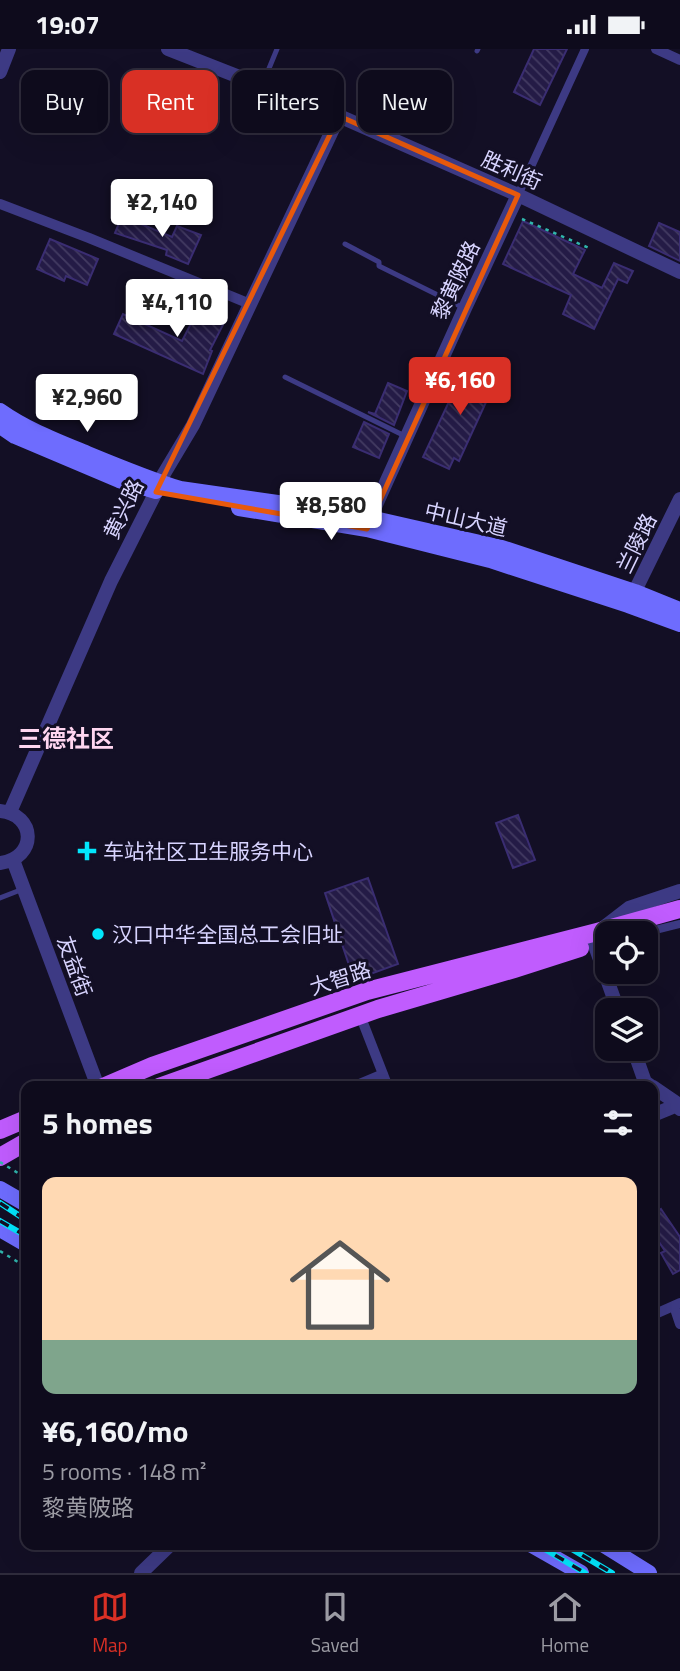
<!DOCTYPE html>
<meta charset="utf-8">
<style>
body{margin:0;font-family:"Titillium Web","Noto Sans SC",sans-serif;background:#171425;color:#f1f3f6;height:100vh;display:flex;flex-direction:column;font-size:26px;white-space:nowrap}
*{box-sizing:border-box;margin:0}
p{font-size:23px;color:#9b9ba3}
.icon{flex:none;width:38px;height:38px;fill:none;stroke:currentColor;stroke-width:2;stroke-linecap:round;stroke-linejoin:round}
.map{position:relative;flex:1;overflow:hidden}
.panel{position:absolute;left:21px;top:1032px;width:637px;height:469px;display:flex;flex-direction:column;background:#0e0b1c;border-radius:14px;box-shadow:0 7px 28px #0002,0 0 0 2px #2e2b3b}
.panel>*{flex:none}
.top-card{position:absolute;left:21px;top:21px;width:639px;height:63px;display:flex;gap:14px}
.tools{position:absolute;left:595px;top:872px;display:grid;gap:14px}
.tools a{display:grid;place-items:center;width:63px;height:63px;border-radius:14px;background:#0e0b1c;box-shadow:0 7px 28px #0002,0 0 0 2px #2e2b3b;font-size:35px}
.price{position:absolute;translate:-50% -60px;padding:0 16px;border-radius:7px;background:#fff;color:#222;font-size:23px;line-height:46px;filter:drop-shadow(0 2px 4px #0008)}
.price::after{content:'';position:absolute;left:50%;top:42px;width:21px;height:16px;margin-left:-10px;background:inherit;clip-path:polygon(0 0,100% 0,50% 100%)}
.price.selected{background:#d93025;color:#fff}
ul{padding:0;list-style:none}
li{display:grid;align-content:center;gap:14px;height:371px;padding:0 21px}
li span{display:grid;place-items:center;height:217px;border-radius:14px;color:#555}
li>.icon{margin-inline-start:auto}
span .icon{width:126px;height:126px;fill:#fffc;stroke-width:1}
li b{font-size:30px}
h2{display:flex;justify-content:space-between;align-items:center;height:84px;padding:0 21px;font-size:30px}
.pill{padding:0 24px;border-radius:14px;background:#0e0b1c;box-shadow:0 7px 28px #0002,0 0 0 2px #2e2b3b;font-size:24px;line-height:63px}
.pill.selected{background:#d93025;color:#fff}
.status{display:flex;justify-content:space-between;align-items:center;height:49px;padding:0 35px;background:#0e0b1c;direction:ltr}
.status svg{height:19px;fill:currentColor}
.tabs{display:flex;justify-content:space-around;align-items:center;height:98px;border-top:2px solid #2e2b3b;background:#0e0b1c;font-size:19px;color:#9b9ba3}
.tabs a{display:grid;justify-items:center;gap:4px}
.tabs .selected{color:#d93025}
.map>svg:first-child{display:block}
</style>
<div class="status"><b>19:07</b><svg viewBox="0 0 49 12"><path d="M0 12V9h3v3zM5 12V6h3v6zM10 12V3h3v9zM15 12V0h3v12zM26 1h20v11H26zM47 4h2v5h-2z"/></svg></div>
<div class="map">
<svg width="680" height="1524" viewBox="0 0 680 1524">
<defs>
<pattern id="building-back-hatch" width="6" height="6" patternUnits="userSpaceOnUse" patternTransform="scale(1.75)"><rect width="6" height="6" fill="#241b46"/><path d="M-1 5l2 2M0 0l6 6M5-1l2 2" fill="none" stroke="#433b62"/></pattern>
</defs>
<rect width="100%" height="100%" fill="#130f25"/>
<path fill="url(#building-back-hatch)" stroke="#3a2d72" stroke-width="2" d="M 534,0 L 567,0 L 540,56 L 514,43 Z
M 122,167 L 172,188 L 177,177 L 201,186 L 188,215 L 166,206 L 167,201 L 115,184 Z
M 523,172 L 585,201 L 573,225 L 602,239 L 614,214 L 633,222 L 627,234 L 618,230 L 594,280 L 563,265 L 571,246 L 503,215 Z
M 659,174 L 680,183 L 680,212 L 649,197 Z
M 50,190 L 98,210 L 87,236 L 66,227 L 64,232 L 37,220 Z
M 200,257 L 226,270 L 210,301 L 212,302 L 203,325 L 114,285 L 123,265 L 182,292 Z
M 468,312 L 491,323 L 486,334 L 493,338 L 459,412 L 454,409 L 449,420 L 423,408 Z
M 388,334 L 407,342 L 394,376 L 368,363 L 375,365 Z
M 364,373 L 389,385 L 379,409 L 353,398 Z
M 518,766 L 535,811 L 513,819 L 496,774 Z
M 368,829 L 398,915 L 354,931 L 325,844 Z
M 661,1160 L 680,1188 L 680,1221 L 673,1225 L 661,1204 L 665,1202 L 653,1184 L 653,1166 Z"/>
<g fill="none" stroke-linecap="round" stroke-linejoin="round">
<path stroke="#30b6ad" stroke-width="2.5" stroke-dasharray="3.5 5" stroke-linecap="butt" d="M 522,170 L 589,199 L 587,201
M 0,1202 L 26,1218"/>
<path stroke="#3d3a84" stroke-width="5" d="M 477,2 L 478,0
M 263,34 L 277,0
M 345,195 L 379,213 L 379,217 L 464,259
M 285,328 L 407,388
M 0,849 L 23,840"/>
<path stroke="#3d3a84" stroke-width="8" d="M 518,146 L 585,0
M 643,884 L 680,875"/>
<path stroke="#3d3a84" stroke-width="10" d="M 656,0 L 680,11
M 0,155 L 89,189 L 250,255
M 360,966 L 388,1038
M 194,1024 L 200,1038
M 352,1038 L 383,1025
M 674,1257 L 680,1275
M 653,1266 L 680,1254"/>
<path stroke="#3d3a84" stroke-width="14" d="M 168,0 L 339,67 L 518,146 L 680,223
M 0,23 L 9,0
M 367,480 L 370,469 L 465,259 L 518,146
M 630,552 L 680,450
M 0,762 C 36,765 38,809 0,814
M 10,763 L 111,532 L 156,443 L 159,433 L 193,376 L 339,67
M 13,811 L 98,1038
M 603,879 L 629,859 L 680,842
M 594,894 L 618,961
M 633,999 L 645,1033 L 652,1038
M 653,1038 L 678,1055 L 680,1060
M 653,1066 L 680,1055
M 141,1524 L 170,1496"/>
<path stroke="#6e6cfe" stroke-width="16" d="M 0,362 C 24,379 51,390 78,401 C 112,415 145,429 180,440 L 348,464 L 502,499 L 635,543 L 680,561
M 0,377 L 15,387 L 119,431 L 156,442
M 239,459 L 367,480 L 490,511 L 628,556 L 680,575
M 0,1140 L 26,1155
M 0,1180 L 26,1195
M 532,1496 L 581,1524
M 604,1496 L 649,1524"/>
<path stroke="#c05cfe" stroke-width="18" d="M 103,1038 L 152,1017 L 367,942 L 597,883 L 680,860
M 159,1038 L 378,960 L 514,920 L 580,899
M 0,1081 L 26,1070
M 0,1108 L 26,1093"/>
<g stroke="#02e6fc" stroke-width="6">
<path id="rail" d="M 0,1154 L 26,1171
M 0,1172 L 26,1187
M 538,1496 L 585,1524
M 565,1496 L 612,1524"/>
</g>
<use href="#rail" stroke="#130f25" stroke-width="3.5" stroke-dasharray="10" stroke-linecap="butt"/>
<path stroke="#30b6ad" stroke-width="2.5" stroke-dasharray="3.5 5" stroke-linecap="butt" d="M 0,1113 L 26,1129"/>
</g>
<path fill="none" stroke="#e8590c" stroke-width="5" stroke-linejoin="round" d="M 339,67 L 518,146 L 367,480 L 156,443 Z"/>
<g fill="#02e6fc" stroke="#130f25" stroke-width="2.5">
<path d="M83.5 791.5h7v7h7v7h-7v7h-7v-7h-7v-7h7z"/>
<circle cx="98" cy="885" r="7"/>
</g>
<g text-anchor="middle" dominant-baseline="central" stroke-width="6" stroke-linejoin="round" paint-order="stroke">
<g font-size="21" fill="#d8d4ff" stroke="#130f25">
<text transform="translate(512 121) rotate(24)">胜利街</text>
<text transform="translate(455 231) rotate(-65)">黎黄陂路</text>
<text transform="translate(123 460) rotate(-64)">黄兴路</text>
<text transform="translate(466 470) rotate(13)">中山大道</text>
<text transform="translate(636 494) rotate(-64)">兰陵路</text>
<text transform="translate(75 917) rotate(70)">友益街</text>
<text transform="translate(340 929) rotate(-18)">大智路</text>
</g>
<g font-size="21" fill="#d8d4ff" stroke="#130f25" text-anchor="start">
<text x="103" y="802">车站社区卫生服务中心</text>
<text x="112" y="885">汉口中华全国总工会旧址</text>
</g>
<g font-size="24" font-weight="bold" fill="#ffd6f0" stroke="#130f25">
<text x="66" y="689">三德社区</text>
</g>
</g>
</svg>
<div class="tools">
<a><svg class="icon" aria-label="locate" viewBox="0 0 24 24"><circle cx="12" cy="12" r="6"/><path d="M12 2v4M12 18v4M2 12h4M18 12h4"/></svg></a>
<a><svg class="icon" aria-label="layers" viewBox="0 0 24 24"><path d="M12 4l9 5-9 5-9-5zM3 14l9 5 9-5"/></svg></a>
</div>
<b class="price" style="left:162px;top:190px">¥2,140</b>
<b class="price" style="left:177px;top:290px">¥4,110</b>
<b class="price selected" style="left:460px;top:368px">¥6,160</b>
<b class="price" style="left:87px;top:385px">¥2,960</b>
<b class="price" style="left:331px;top:493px">¥8,580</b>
<div class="top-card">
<a class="pill">Buy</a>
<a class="pill selected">Rent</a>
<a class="pill">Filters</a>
<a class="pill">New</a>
</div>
<section class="panel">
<h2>5 homes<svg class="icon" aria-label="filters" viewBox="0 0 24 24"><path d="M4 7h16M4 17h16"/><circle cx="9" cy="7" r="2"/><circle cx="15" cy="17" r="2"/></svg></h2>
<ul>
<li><span style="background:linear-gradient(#ffd9b3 75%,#7fa58c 0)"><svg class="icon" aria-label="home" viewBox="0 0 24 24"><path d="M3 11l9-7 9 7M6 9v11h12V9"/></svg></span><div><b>¥6,160/mo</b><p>5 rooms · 148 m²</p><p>黎黄陂路</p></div></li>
</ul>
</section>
</div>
<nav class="tabs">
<a class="selected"><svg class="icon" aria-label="map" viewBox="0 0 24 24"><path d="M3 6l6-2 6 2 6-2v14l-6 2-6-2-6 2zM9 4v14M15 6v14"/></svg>Map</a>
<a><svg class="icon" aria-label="saved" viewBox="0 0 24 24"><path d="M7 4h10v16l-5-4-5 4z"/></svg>Saved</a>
<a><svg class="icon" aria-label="home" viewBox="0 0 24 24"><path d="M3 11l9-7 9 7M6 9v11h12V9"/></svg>Home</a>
</nav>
